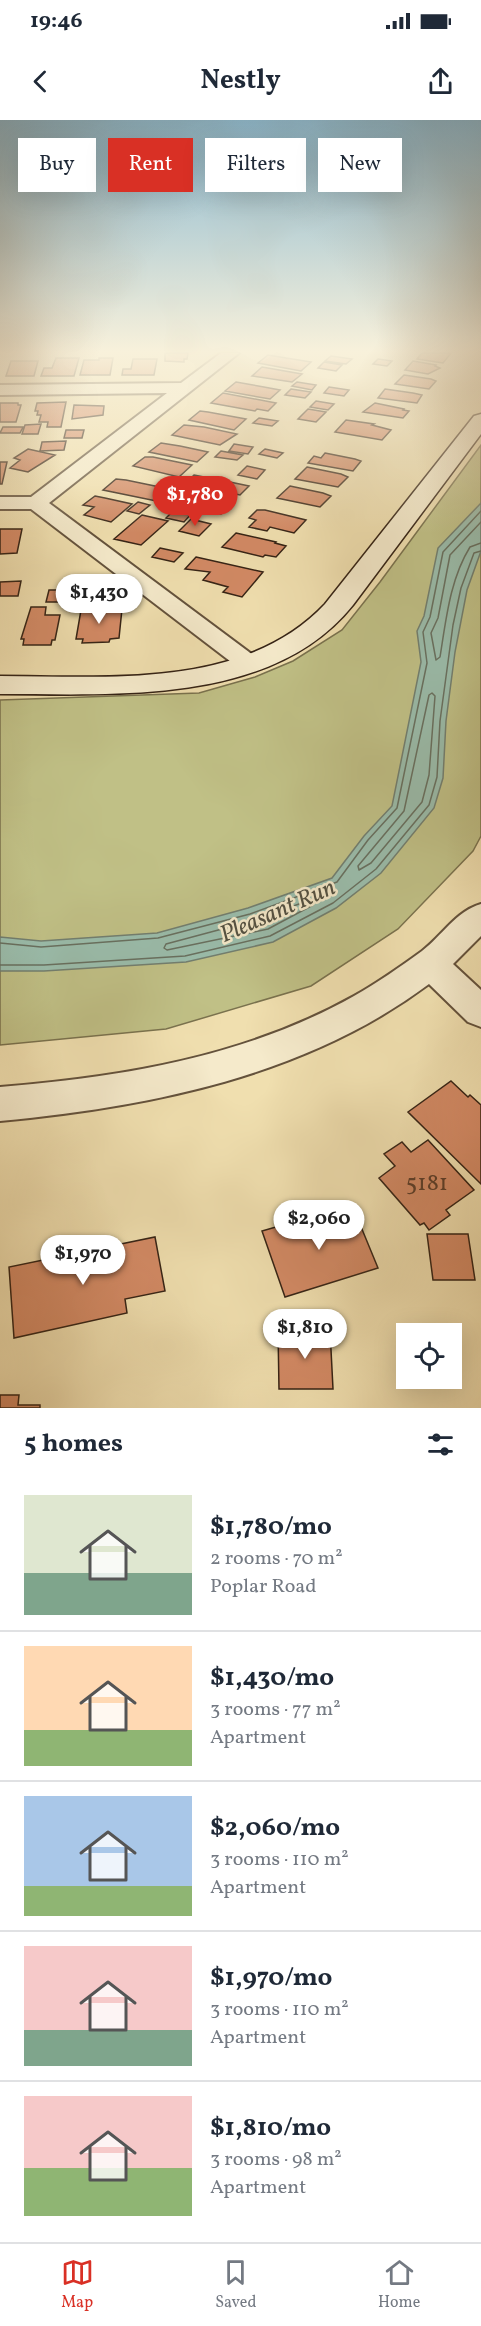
<!DOCTYPE html>
<meta charset="utf-8">
<style>
body{margin:0;font-family:Vollkorn,serif;background:#f2f2f3;color:#1f2937;height:100vh;display:flex;flex-direction:column;font-size:22px;white-space:nowrap}
*{box-sizing:border-box;margin:0}
p{font-size:20px;color:#747a83}
.icon{flex:none;width:33px;height:33px;fill:none;stroke:currentColor;stroke-width:2;stroke-linecap:round;stroke-linejoin:round}
.map{position:relative;height:1288px;overflow:hidden}
.details{display:flex;flex-direction:column;background:#fff;flex:1}
.details>*{flex:none}
.hud{position:absolute;left:18px;top:18px;width:446px;height:54px;display:flex;gap:12px}
.fabs{position:absolute;left:396px;top:1203px;display:grid;gap:12px}
.fabs a{display:grid;place-items:center;width:66px;height:66px;border-radius:0px;background:#fff;box-shadow:0 6px 24px #0002;font-size:30px}
.price{position:absolute;translate:-50% -51px;padding:0 14px;border-radius:21px;background:#fff;color:#222;font-size:20px;line-height:39px;filter:drop-shadow(0 2px 3px #0008)}
.price::after{content:'';position:absolute;left:50%;top:36px;width:18px;height:14px;margin-left:-9px;background:inherit;clip-path:polygon(0 0,100% 0,50% 100%)}
.price.selected{background:#d93025;color:#fff}
ul{padding:0;list-style:none}
li{display:flex;align-items:center;gap:18px;height:150px;padding:0 24px}
li+li{border-top:2px solid #e0e1e3}
li span{display:grid;place-items:center;flex:none;width:168px;height:120px;border-radius:0px;color:#555}
li>.icon{margin-inline-start:auto}
span .icon{width:72px;height:72px;fill:#fffc;stroke-width:1}
li b{font-size:26px}
h2{display:flex;justify-content:space-between;align-items:center;height:72px;padding:0 24px;font-size:26px}
.chip{padding:0 21px;border-radius:0px;background:#fff;box-shadow:0 6px 24px #0002;font-size:21px;line-height:54px}
.chip.selected{background:#d93025;color:#fff}
.status{display:flex;justify-content:space-between;align-items:center;height:42px;padding:0 30px;background:#fff;direction:ltr}
.status svg{height:16px;fill:currentColor}
header{display:flex;justify-content:space-between;align-items:center;height:78px;padding:0 24px;background:#fff;font-size:27px;font-weight:700}
.tab-bar{display:flex;justify-content:space-around;align-items:center;height:84px;border-top:2px solid #e0e1e3;background:#fff;font-size:16px;color:#747a83}
.tab-bar a{display:grid;justify-items:center;gap:3px}
.tab-bar .selected{color:#d93025}
.map>svg:first-child{display:block}
</style>
<div class="status"><b>19:46</b><svg viewBox="0 0 49 12"><path d="M0 12V9h3v3zM5 12V6h3v6zM10 12V3h3v9zM15 12V0h3v12zM26 1h20v11H26zM47 4h2v5h-2z"/></svg></div>
<header><svg class="icon" aria-label="back" viewBox="0 0 24 24"><path d="M15 5l-7 7 7 7"/></svg>Nestly<svg class="icon" aria-label="share" viewBox="0 0 24 24"><path d="M12 15V3M7 8l5-5 5 5M5 13v7h14v-7"/></svg></header>
<div class="map">
<svg width="481" height="1288" viewBox="0 0 481 1288">
<rect width="100%" height="100%" fill="#f0dfaf"/>
<filter id="stains"><feTurbulence type="fractalNoise" baseFrequency=".00333" numOctaves="4"/><feColorMatrix values="0 0 0 0 .2 0 0 0 0 .09 0 0 0 0 .02 0 0 0 .5 -.17"/></filter>
<radialGradient id="worn" r=".72"><stop offset=".6" stop-color="#630" stop-opacity="0"/><stop offset="1" stop-color="#630" stop-opacity=".3"/></radialGradient>
<path fill="#c0c086" stroke="#7a724e" stroke-width="1.5" d="M 481,325 L 481,716 L 473,731 L 398,809 L 311,866 L 166,909 L 0,925 L 0,580 L 199,573 L 255,557 L 293,541 L 342,510 L 380,462 Z"/>
<path fill="#9abdac" stroke="#727f70" stroke-width="1.5" d="M 481,383 L 481,431 L 467,470 L 455,532 L 446,601 L 443,658 L 434,688 L 381,753 L 336,788 L 273,822 L 186,842 L 44,851 L 0,851 L 0,817 L 41,821 L 157,813 L 248,788 L 332,758 L 364,716 L 392,686 L 421,542 L 417,511 L 424,496 L 438,428 Z"/>
<g fill="none" stroke-linecap="round" stroke-linejoin="round">
<path stroke="#687060" stroke-width="1.5" d="M 481,402 L 450,435 L 438,498 L 431,513 L 436,540 L 440,537 C 446,500 450,459 470,427 L 481,423
M 432,573 L 435,576 L 429,655 L 422,682 L 371,743 L 359,750 L 358,746 L 404,691 L 429,575 Z
M 310,780 L 314,781 L 313,785 L 268,809 L 167,830 L 164,828 L 166,824 L 252,801 Z
M 0,823 L 41,827 L 158,818 L 250,794 L 337,762 L 368,720 L 397,688 L 427,543 L 423,512 L 430,497 L 443,432 L 481,391
M 0,845 L 44,845 L 185,836 L 270,816 L 333,783 L 376,749 L 429,685 L 437,657 L 440,601 L 453,505 L 461,468 L 474,433 L 481,431"/>
</g>
<path fill="#d38a65" stroke="#352315" stroke-width="1.5" d="M 165,233 L 188,233 L 187,239 L 184,239 L 184,242 L 165,241 Z
M 422,233 L 451,233 L 443,243 L 417,239 Z
M 268,235 L 311,242 L 301,251 L 258,243 Z
M 331,236 L 352,239 L 346,244 L 325,241 Z
M 56,238 L 79,238 L 74,256 L 41,256 L 44,248 L 52,248 Z
M 99,238 L 113,238 L 110,255 L 80,255 L 84,240 L 99,240 Z
M 133,239 L 157,239 L 154,255 L 122,255 L 123,249 L 131,249 Z
M 378,239 L 392,241 L 387,246 L 373,244 Z
M 11,241 L 38,241 L 34,256 L 6,256 Z
M 413,241 L 436,245 L 435,246 L 440,248 L 428,254 L 405,250 Z
M 324,242 L 342,245 L 336,251 L 318,248 Z
M 262,247 L 302,254 L 292,262 L 252,256 Z
M 404,255 L 431,259 L 436,261 L 429,269 L 395,264 Z
M 236,262 L 264,267 L 280,270 L 270,279 L 225,271 Z
M 297,262 L 316,265 L 312,270 L 292,266 Z
M 329,267 L 349,270 L 344,276 L 324,273 Z
M 291,269 L 311,272 L 305,278 L 285,275 Z
M 385,269 L 413,273 L 422,275 L 417,283 L 378,278 Z
M 223,273 L 276,283 L 268,291 L 257,289 L 255,291 L 211,283 Z
M 316,281 L 334,284 L 328,290 L 310,287 Z
M 66,282 L 61,307 L 47,307 L 48,302 L 39,302 L 41,295 L 37,295 L 38,291 L 35,291 L 37,283 Z
M 0,283 L 18,283 L 18,285 L 21,285 L 16,302 L 0,302 Z
M 375,283 L 404,289 L 403,290 L 409,291 L 403,298 L 363,292 Z
M 74,285 L 104,286 L 103,295 L 72,299 Z
M 308,289 L 326,292 L 316,302 L 298,299 Z
M 200,291 L 208,292 L 246,299 L 234,310 L 189,300 Z
M 259,298 L 278,301 L 272,306 L 253,303 Z
M 346,300 L 374,304 L 372,305 L 391,310 L 382,320 L 335,312 Z
M 41,304 L 38,314 L 22,314 L 25,305 Z
M 184,305 L 204,307 L 237,314 L 220,325 L 172,315 Z
M 3,307 L 23,307 L 20,313 L 0,313 Z
M 66,310 L 84,310 L 82,318 L 64,318 Z
M 66,321 L 64,330 L 40,331 L 42,322 Z
M 161,323 L 180,326 L 208,332 L 197,342 L 149,332 Z
M 234,324 L 253,327 L 248,334 L 229,331 Z
M 28,329 L 55,335 L 28,352 L 10,348 L 20,340 L 14,338 Z
M 265,329 L 283,333 L 277,338 L 259,334 Z
M 221,331 L 243,335 L 237,340 L 215,337 Z
M 325,333 L 355,339 L 361,341 L 353,351 L 308,343 L 314,336 L 321,338 Z
M 145,337 L 153,337 L 192,345 L 179,357 L 133,346 Z
M 0,342 L 7,342 L 2,364 L 0,364 Z
M 247,346 L 265,350 L 257,359 L 238,355 Z
M 307,347 L 341,354 L 348,357 L 338,367 L 295,359 Z
M 194,355 L 219,360 L 209,370 L 184,365 Z
M 116,359 L 126,360 L 179,371 L 166,383 L 103,370 Z
M 230,362 L 249,366 L 240,375 L 221,371 Z
M 290,366 L 323,373 L 331,376 L 320,387 L 277,378 Z
M 187,368 L 205,372 L 198,379 L 179,375 Z
M 95,376 L 105,378 L 132,384 L 111,402 L 84,395 L 94,387 L 83,385 Z
M 215,378 L 232,382 L 221,394 L 203,390 Z
M 138,382 L 150,385 L 139,394 L 127,391 Z
M 175,389 L 192,393 L 184,402 L 166,398 Z
M 257,390 L 265,390 L 306,400 L 294,413 L 270,407 L 267,411 L 249,407 L 256,400 L 249,398 Z
M 142,395 L 168,401 L 141,425 L 114,419 Z
M 191,399 L 211,404 L 199,416 L 179,411 Z
M 0,409 L 22,409 L 17,433 L 0,434 Z
M 236,413 L 276,422 L 275,423 L 286,426 L 276,437 L 265,435 L 263,437 L 222,427 Z
M 160,428 L 183,433 L 174,442 L 152,437 Z
M 196,437 L 263,452 L 242,477 L 223,472 L 228,467 L 203,460 L 210,452 L 185,449 Z
M 21,461 L 18,476 L 0,476 L 0,462 Z
M 49,470 L 74,470 L 71,482 L 46,482 Z
M 79,471 L 96,471 L 93,486 L 76,486 Z
M 31,487 L 46,487 L 45,495 L 60,495 L 55,520 L 52,520 L 51,525 L 23,525 L 24,519 L 21,519 Z
M 122,489 L 119,518 L 110,519 L 109,522 L 82,523 L 83,519 L 76,519 L 81,490 Z
M 451,961 L 468,977 L 470,975 L 481,985 L 481,1064 L 408,992 Z
M 428,1020 L 474,1070 L 446,1090 L 450,1095 L 429,1110 L 424,1103 L 420,1105 L 379,1058 L 395,1046 L 384,1034 L 402,1022 L 411,1032 Z
M 352,1085 L 378,1148 L 285,1177 L 262,1111 Z
M 427,1114 L 468,1114 L 475,1160 L 433,1160 Z
M 155,1117 L 165,1171 L 125,1179 L 127,1193 L 14,1218 L 9,1147 Z
M 278,1210 L 330,1210 L 333,1269 L 279,1269 Z
M 0,1275 L 19,1275 L 18,1285 L 40,1285 L 40,1288 L 0,1288 Z"/>
<g fill="none" stroke-linecap="round" stroke-linejoin="round">
<g stroke="#64523c" stroke-width="4">
<path id="minor" d="M 221,233 L 239,233 L 49,383 L 257,538 L 261,543 L 257,548 L 248,551 L 239,548 L 31,389 L 0,389 L 0,377 L 31,377 L 167,273 L 0,275 L 0,265 L 181,263 Z
M 481,784 L 481,816 L 453,844 L 481,870 L 481,907 L 468,902 L 429,864 C 306,956 150,987 0,1001 L 0,967 C 123,957 245,937 354,876 C 377,863 400,847 422,831 C 442,816 456,791 481,784 Z"/>
</g>
<g stroke="#352315" stroke-width="3">
<path id="secondary" d="M 481,294 L 481,314 L 353,485 C 272,586 116,574 0,574 L 0,556 C 108,556 244,570 325,484 L 474,296 Z"/>
</g>
<use href="#minor" fill="#f5eacb" fill-rule="evenodd"/>
<use href="#secondary" fill="#f5eacb" fill-rule="evenodd"/>
</g>
<linearGradient id="sky" x2="0" y2="1"><stop stop-color="#89b8d0"/><stop offset="0.56" stop-color="#f8f1db"/><stop offset="1" stop-color="#f8f1db" stop-opacity="0"/></linearGradient>
<rect width="481" height="413" fill="url(#sky)"/>
<g text-anchor="middle" dominant-baseline="central" stroke-width="5" stroke-linejoin="round" paint-order="stroke">
<g font-size="24" font-style="italic" fill="#535142" stroke="#f5eacb">
<text transform="translate(278 792) rotate(-24)">Pleasant Run</text>
</g>
<g font-size="24" fill="#5c3d29">
<text x="427" y="1064">5181</text>
</g>
</g>
<rect width="100%" height="100%" filter="url(#stains)"/>
<rect width="100%" height="100%" fill="url(#worn)"/>
</svg>
<div class="fabs">
<a><svg class="icon" aria-label="locate" viewBox="0 0 24 24"><circle cx="12" cy="12" r="6"/><path d="M12 2v4M12 18v4M2 12h4M18 12h4"/></svg></a>
</div>
<b class="price selected" style="left:195px;top:407px">$1,780</b>
<b class="price" style="left:99px;top:505px">$1,430</b>
<b class="price" style="left:319px;top:1131px">$2,060</b>
<b class="price" style="left:83px;top:1166px">$1,970</b>
<b class="price" style="left:305px;top:1240px">$1,810</b>
<div class="hud">
<a class="chip">Buy</a>
<a class="chip selected">Rent</a>
<a class="chip">Filters</a>
<a class="chip">New</a>
</div>
</div>
<section class="details">
<h2>5 homes<svg class="icon" aria-label="filters" viewBox="0 0 24 24"><path d="M4 7h16M4 17h16"/><circle cx="9" cy="7" r="2"/><circle cx="15" cy="17" r="2"/></svg></h2>
<ul>
<li><span style="background:linear-gradient(#dfe7d0 65%,#7fa58c 0)"><svg class="icon" aria-label="home" viewBox="0 0 24 24"><path d="M3 11l9-7 9 7M6 9v11h12V9"/></svg></span><div><b>$1,780/mo</b><p>2 rooms · 70 m²</p><p>Poplar Road</p></div></li>
<li><span style="background:linear-gradient(#ffd9b3 70%,#8fb573 0)"><svg class="icon" aria-label="home" viewBox="0 0 24 24"><path d="M3 11l9-7 9 7M6 9v11h12V9"/></svg></span><div><b>$1,430/mo</b><p>3 rooms · 77 m²</p><p>Apartment</p></div></li>
<li><span style="background:linear-gradient(#a9c7e8 75%,#8fb573 0)"><svg class="icon" aria-label="home" viewBox="0 0 24 24"><path d="M3 11l9-7 9 7M6 9v11h12V9"/></svg></span><div><b>$2,060/mo</b><p>3 rooms · 110 m²</p><p>Apartment</p></div></li>
<li><span style="background:linear-gradient(#f6c9c9 70%,#7fa58c 0)"><svg class="icon" aria-label="home" viewBox="0 0 24 24"><path d="M3 11l9-7 9 7M6 9v11h12V9"/></svg></span><div><b>$1,970/mo</b><p>3 rooms · 110 m²</p><p>Apartment</p></div></li>
<li><span style="background:linear-gradient(#f6c9c9 60%,#8fb573 0)"><svg class="icon" aria-label="home" viewBox="0 0 24 24"><path d="M3 11l9-7 9 7M6 9v11h12V9"/></svg></span><div><b>$1,810/mo</b><p>3 rooms · 98 m²</p><p>Apartment</p></div></li>
</ul>
</section>
<nav class="tab-bar">
<a class="selected"><svg class="icon" aria-label="map" viewBox="0 0 24 24"><path d="M3 6l6-2 6 2 6-2v14l-6 2-6-2-6 2zM9 4v14M15 6v14"/></svg>Map</a>
<a><svg class="icon" aria-label="saved" viewBox="0 0 24 24"><path d="M7 4h10v16l-5-4-5 4z"/></svg>Saved</a>
<a><svg class="icon" aria-label="home" viewBox="0 0 24 24"><path d="M3 11l9-7 9 7M6 9v11h12V9"/></svg>Home</a>
</nav>
